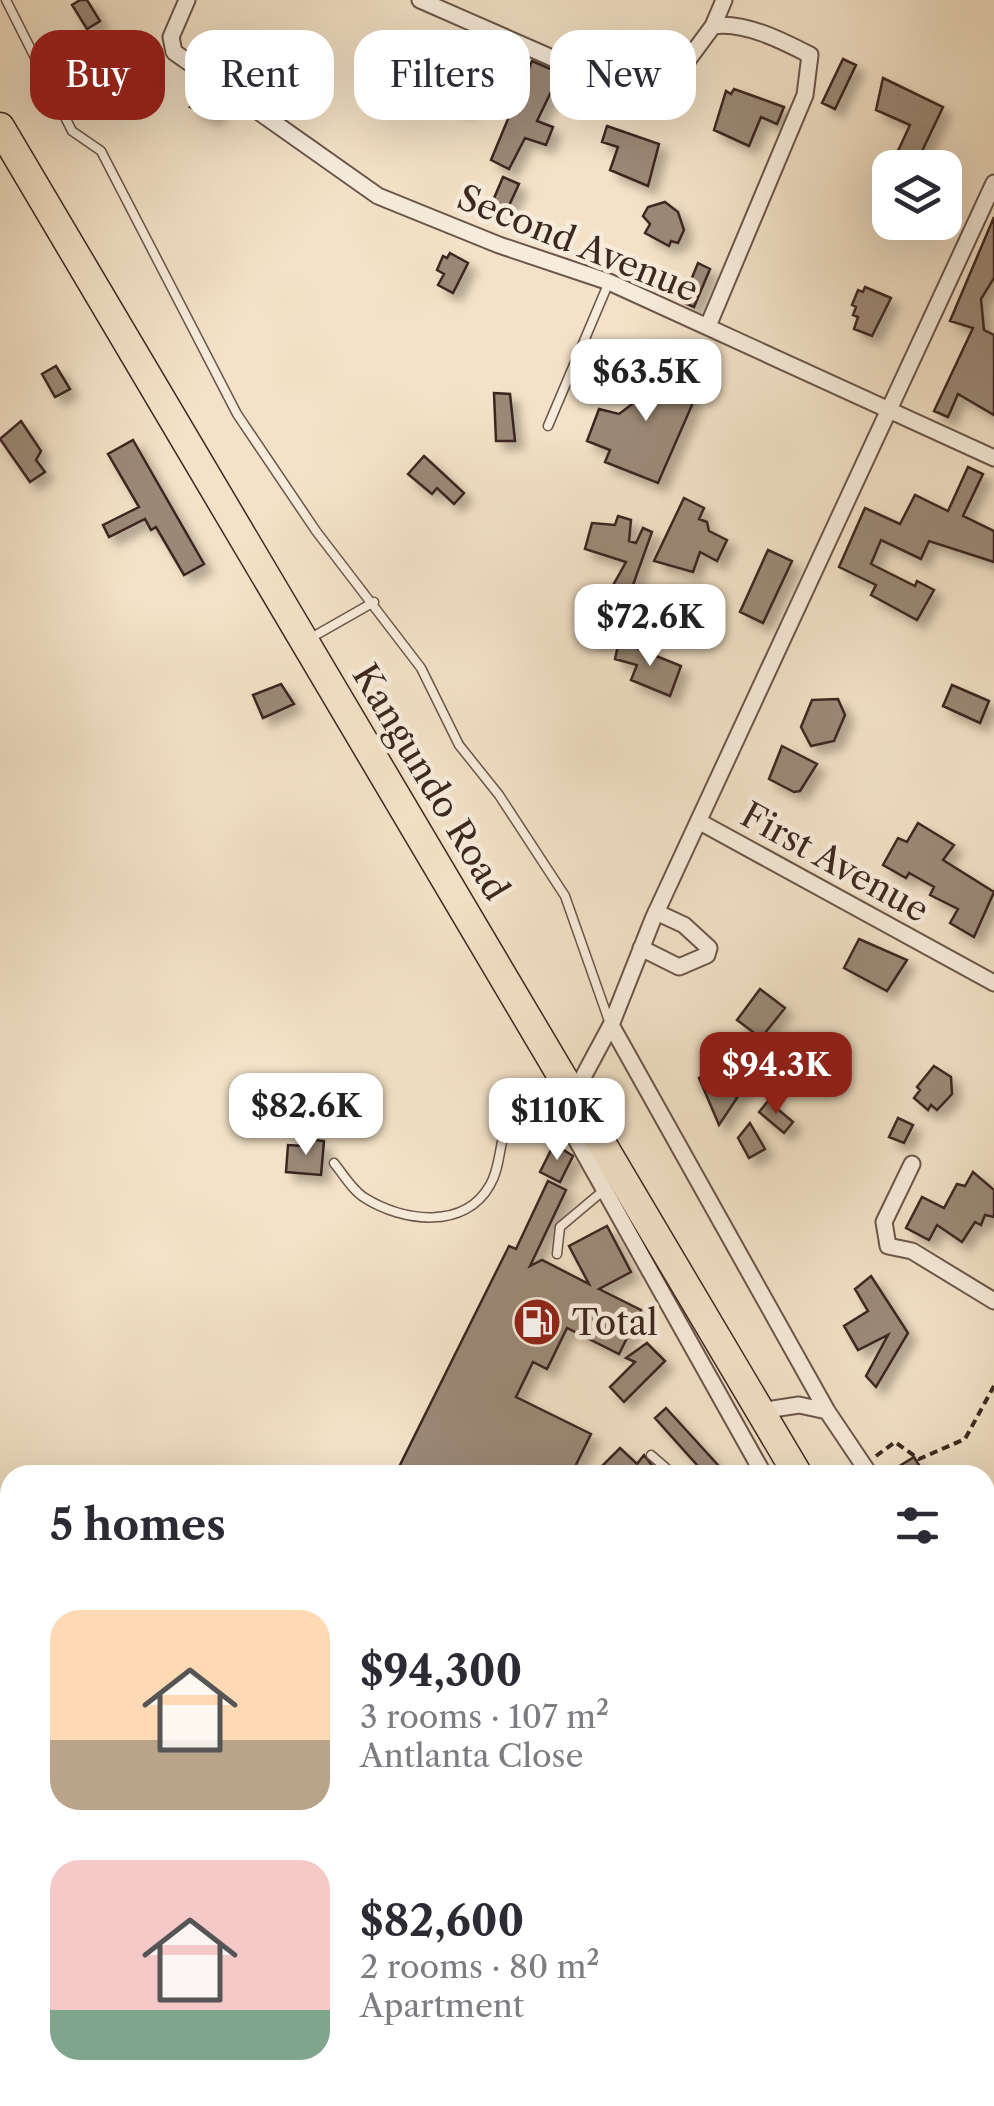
<!DOCTYPE html>
<meta charset="utf-8">
<style>
body{margin:0;font-family:"Libre Caslon Text",serif;background:#f2f2f3;color:#2b2b33;height:100vh;display:flex;flex-direction:column;font-size:38px;white-space:nowrap}
*{box-sizing:border-box;margin:0}
p{font-size:32px;color:#7c7c81}
.icon{flex:none;width:55px;height:55px;fill:none;stroke:currentColor;stroke-width:2;stroke-linecap:round;stroke-linejoin:round}
.map{position:relative;flex:1;overflow:hidden}
.sheet{position:absolute;left:0px;top:1465px;width:995px;height:642px;display:flex;flex-direction:column;background:#fff;border-radius:30px 30px 0 0;box-shadow:0 10px 40px #0002}
.sheet>*{flex:none}
.top-card{position:absolute;left:30px;top:30px;width:935px;height:90px;display:flex;gap:20px}
.tools{position:absolute;left:872px;top:150px;display:grid;gap:20px}
.tools a{display:grid;place-items:center;width:90px;height:90px;border-radius:20px;background:#fff;box-shadow:0 10px 40px #0002;font-size:50px}
.price{position:absolute;translate:-50% -85px;padding:0 22px;border-radius:20px;background:#fff;color:#222;font-size:32px;line-height:65px;filter:drop-shadow(0 2px 5px #0008)}
.price::after{content:'';position:absolute;left:50%;top:60px;width:30px;height:22px;margin-left:-15px;background:inherit;clip-path:polygon(0 0,100% 0,50% 100%)}
.price.on{background:#8f2418;color:#fff}
ul{padding:0;list-style:none}
li{display:flex;align-items:center;gap:30px;height:250px;padding:0 50px}
li span{display:grid;place-items:center;flex:none;width:280px;height:200px;border-radius:30px;color:#555}
li>.icon{margin-inline-start:auto}
span .icon{width:120px;height:120px;fill:#fffc;stroke-width:1}
li b{font-size:42px}
h2{display:flex;justify-content:space-between;align-items:center;height:120px;padding:0 50px;font-size:42px}
.tag{padding:0 35px;border-radius:30px;background:#fff;box-shadow:0 10px 40px #0002;font-size:35px;line-height:90px}
.tag.on{background:#8f2418;color:#fff}
.map>svg:first-child{display:block}
</style>
<div class="map">
<svg width="994" height="2106" viewBox="0 0 994 2106">
<defs>
<filter id="shadow"><feDropShadow dx="8" dy="8" stdDeviation="5" flood-color="#0004"/></filter>
</defs>
<rect width="100%" height="100%" fill="#f3e2c7"/>
<filter id="stains"><feTurbulence type="fractalNoise" baseFrequency=".002" numOctaves="4"/><feColorMatrix values="0 0 0 0 .2 0 0 0 0 .09 0 0 0 0 .02 0 0 0 .5 -.17"/></filter>
<radialGradient id="worn" r=".72"><stop offset=".6" stop-color="#630" stop-opacity="0"/><stop offset="1" stop-color="#630" stop-opacity=".3"/></radialGradient>
<g fill="none" stroke-linecap="round" stroke-linejoin="round">
<path stroke="#857262" stroke-width="5" d="M 0,1875 L 10,1863
M 841,2098 L 847,2106
M 70,2106 L 73,2098"/>
</g>
<path fill="#9b8977" stroke="#3c2820" stroke-width="2.5" filter="url(#shadow)" d="M 80,0 L 87,0 L 100,21 L 87,29 L 72,5 Z
M 465,32 L 496,46 L 465,110 L 435,96 Z
M 106,53 L 119,74 L 99,87 L 86,65 Z
M 843,59 L 856,65 L 835,109 L 822,103 Z
M 532,61 L 560,73 L 537,121 L 553,127 L 546,145 L 525,138 L 509,169 L 491,160 Z
M 883,78 L 943,107 L 914,168 L 890,168 L 910,125 L 876,110 Z
M 205,87 L 224,101 L 213,117 L 190,107 Z
M 734,89 L 784,107 L 777,124 L 761,117 L 749,146 L 714,130 L 726,91 L 731,94 Z
M 607,126 L 659,144 L 648,186 L 610,170 L 618,147 L 602,142 Z
M 503,177 L 519,184 L 507,210 L 492,203 Z
M 665,202 L 678,212 L 684,230 L 678,243 L 671,241 L 669,246 L 645,233 L 650,224 L 643,216 L 648,207 Z
M 994,217 L 994,278 L 981,299 L 984,330 L 994,335 L 994,415 L 958,394 L 948,417 L 934,411 L 973,328 L 950,321 Z
M 450,253 L 468,263 L 453,293 L 438,285 L 444,274 L 437,270 L 443,256 L 447,258 Z
M 698,263 L 710,269 L 694,307 L 682,302 Z
M 865,287 L 891,298 L 872,336 L 854,329 L 858,317 L 853,315 L 856,307 L 852,305 L 858,290 L 863,292 Z
M 663,359 L 685,364 L 677,385 L 687,392 L 692,405 L 658,483 L 605,462 L 610,450 L 587,441 L 599,409 L 619,414 L 660,383 L 637,381 L 646,360 L 659,366 Z
M 56,366 L 70,389 L 55,397 L 42,374 Z
M 494,393 L 510,394 L 515,441 L 496,441 Z
M 21,421 L 41,451 L 36,460 L 45,472 L 30,482 L 0,439 Z
M 133,440 L 204,564 L 184,575 L 156,527 L 151,530 L 145,519 L 109,537 L 103,525 L 139,507 L 108,454 Z
M 424,456 L 464,493 L 454,504 L 437,488 L 432,494 L 408,474 Z
M 968,467 L 983,474 L 963,516 L 994,531 L 994,562 L 929,541 L 921,559 L 881,540 L 871,564 L 915,586 L 917,581 L 934,590 L 917,620 L 871,595 L 876,585 L 839,567 L 865,508 L 900,524 L 915,495 L 948,511 Z
M 684,498 L 704,508 L 699,519 L 707,522 L 709,531 L 727,540 L 717,561 L 700,552 L 693,572 L 654,561 Z
M 618,516 L 631,520 L 629,541 L 636,543 L 643,528 L 652,532 L 628,599 L 601,642 L 591,637 L 601,615 L 597,614 L 626,562 L 585,549 L 592,523 L 615,525 Z
M 768,550 L 792,561 L 763,623 L 740,612 Z
M 619,641 L 681,666 L 670,696 L 631,680 L 637,665 L 615,659 Z
M 281,684 L 294,704 L 263,718 L 253,695 Z
M 952,685 L 989,701 L 980,723 L 943,706 Z
M 838,699 L 845,715 L 834,741 L 811,746 L 801,727 L 812,700 Z
M 782,746 L 817,764 L 800,791 L 794,792 L 769,779 Z
M 918,823 L 954,845 L 943,860 L 994,892 L 974,937 L 950,923 L 958,909 L 930,895 L 934,887 L 909,873 L 906,878 L 883,865 L 898,838 L 907,842 Z
M 859,939 L 907,960 L 887,991 L 844,968 Z
M 760,989 L 785,1008 L 761,1038 L 737,1020 Z
M 725,1059 L 751,1078 L 738,1096 L 733,1092 L 737,1098 L 719,1125 L 699,1078 Z
M 934,1066 L 951,1077 L 952,1094 L 937,1110 L 931,1105 L 928,1110 L 914,1098 L 920,1090 L 917,1087 Z
M 768,1101 L 793,1122 L 784,1133 L 759,1112 Z
M 898,1118 L 913,1125 L 904,1143 L 889,1137 Z
M 750,1123 L 765,1149 L 749,1158 L 738,1138 Z
M 306,1139 L 324,1141 L 321,1175 L 286,1172 L 288,1145 L 305,1146 Z
M 554,1144 L 573,1156 L 560,1182 L 540,1172 Z
M 973,1172 L 994,1190 L 994,1217 L 985,1215 L 981,1225 L 975,1222 L 962,1242 L 937,1225 L 929,1240 L 906,1228 L 922,1197 L 944,1208 L 957,1184 L 965,1186 Z
M 548,1181 L 566,1190 L 530,1266 L 542,1260 L 589,1284 L 569,1246 L 607,1226 L 631,1272 L 599,1289 L 641,1310 L 619,1354 L 567,1328 L 547,1369 L 533,1362 L 516,1397 L 591,1434 L 571,1475 L 395,1475 L 509,1246 L 516,1249 Z
M 871,1276 L 908,1333 L 876,1387 L 866,1376 L 888,1335 L 858,1350 L 844,1326 L 868,1311 L 855,1289 Z
M 647,1343 L 665,1361 L 624,1402 L 610,1387 L 635,1362 L 626,1358 Z
M 666,1408 L 727,1475 L 706,1475 L 655,1418 Z
M 620,1448 L 637,1464 L 644,1455 L 654,1468 L 648,1475 L 593,1475 Z
M 914,1457 L 925,1475 L 885,1475 Z"/>
<g fill="none" stroke-linecap="round" stroke-linejoin="round">
<g stroke="#6a564a" stroke-width="11">
<path id="lane" d="M 6,0 L 72,131 L 101,151 L 237,414 L 316,531 L 421,668 L 459,745 L 499,795 L 565,896 L 609,1021
M 548,426 L 609,282
M 309,639 L 374,602
M 334,1163 C 343,1174 353,1191 365,1198 C 403,1222 465,1230 490,1185 C 502,1165 498,1138 511,1118 L 554,1097
M 557,1254 L 560,1227 L 604,1190
M 651,1455 L 674,1475"/>
</g>
<g stroke="#6a564a" stroke-width="19">
<path id="street" d="M 187,0 L 171,37 L 174,52 L 378,196 L 499,245 L 609,282 L 994,458
M 420,0 L 623,89 L 676,76 L 713,26 L 724,0
M 708,326 L 805,95 L 810,55 C 783,41 744,21 713,26
M 700,822 L 994,983
M 641,948 L 679,967 L 707,955 L 709,948 L 684,925 L 656,912
M 611,1025 L 827,1411
M 561,1075 L 555,1089 L 557,1105 L 764,1475
M 574,1094 L 611,1025 L 653,919 L 994,183
M 912,1164 L 884,1222 L 888,1246 L 912,1251 L 994,1301
M 760,1411 L 799,1405 L 827,1411 L 870,1475
M 985,1535 L 994,1539
M 985,1644 L 994,1643
M 985,1665 L 994,1681
M 985,1821 L 994,1828
M 327,2098 L 334,2106
M 484,2098 L 493,2106
M 672,2098 L 681,2106
M 200,2106 L 204,2098
M 386,2106 L 390,2098"/>
</g>
<g stroke="#3c2820" stroke-width="31">
<path id="highway" d="M 0,127 L 798,1475
M 985,1792 L 994,1808"/>
</g>
<path stroke="#3c2820" stroke-width="4" stroke-dasharray="8 5" stroke-linecap="butt" d="M 876,1456 L 895,1442 L 919,1459 L 965,1439 L 994,1386"/>
<use href="#lane" stroke="#f7ecdb" stroke-width="8"/>
<use href="#street" stroke="#f7ecdb" stroke-width="15"/>
<use href="#highway" stroke="#f3e2c7" stroke-width="28"/>
</g>
<defs>
<g id="fuel-disc" transform="scale(2.5)"><circle r="9.5" fill="#8f2418" stroke="#f7ecdb"/><path d="M-5.5-6h7V0h2V4h1.3V-2.5L3-4.5l.8-.8L6-3V5H2.5V1h-1V6h-7ZM-4.2-4.7v3.2H.2V-4.7Z" fill="#fff"/></g>
</defs>
<g fill-rule="evenodd">
<use href="#fuel-disc" x="537" y="1322"/>
</g>
<g text-anchor="middle" dominant-baseline="central" stroke-width="9" stroke-linejoin="round" paint-order="stroke">
<g font-size="35" fill="#3c2820" stroke="#f7ecdb">
<text transform="translate(578 243) rotate(22)">Second Avenue</text>
<text transform="translate(431 782) rotate(59)">Kangundo Road</text>
<text transform="translate(835 862) rotate(29)">First Avenue</text>
</g>
<g font-size="35" fill="#3c2820" stroke="#f7ecdb" text-anchor="start">
<text x="572" y="1322">Total</text>
</g>
</g>
<rect width="100%" height="100%" filter="url(#stains)"/>
<rect width="100%" height="100%" fill="url(#worn)"/>
</svg>
<div class="tools">
<a><svg class="icon" aria-label="layers" viewBox="0 0 24 24"><path d="M12 4l9 5-9 5-9-5zM3 14l9 5 9-5"/></svg></a>
</div>
<b class="price" style="left:646px;top:424px">$63.5K</b>
<b class="price" style="left:650px;top:669px">$72.6K</b>
<b class="price on" style="left:776px;top:1117px">$94.3K</b>
<b class="price" style="left:306px;top:1158px">$82.6K</b>
<b class="price" style="left:557px;top:1163px">$110K</b>
<div class="top-card">
<a class="tag on">Buy</a>
<a class="tag">Rent</a>
<a class="tag">Filters</a>
<a class="tag">New</a>
</div>
<section class="sheet">
<h2>5 homes<svg class="icon" aria-label="filters" viewBox="0 0 24 24"><path d="M4 7h16M4 17h16"/><circle cx="9" cy="7" r="2"/><circle cx="15" cy="17" r="2"/></svg></h2>
<ul>
<li><span style="background:linear-gradient(#ffd9b3 65%,#b9a48a 0)"><svg class="icon" aria-label="home" viewBox="0 0 24 24"><path d="M3 11l9-7 9 7M6 9v11h12V9"/></svg></span><div><b>$94,300</b><p>3 rooms · 107 m²</p><p>Antlanta Close</p></div></li>
<li><span style="background:linear-gradient(#f6c9c9 75%,#7fa58c 0)"><svg class="icon" aria-label="home" viewBox="0 0 24 24"><path d="M3 11l9-7 9 7M6 9v11h12V9"/></svg></span><div><b>$82,600</b><p>2 rooms · 80 m²</p><p>Apartment</p></div></li>
</ul>
</section>
</div>
